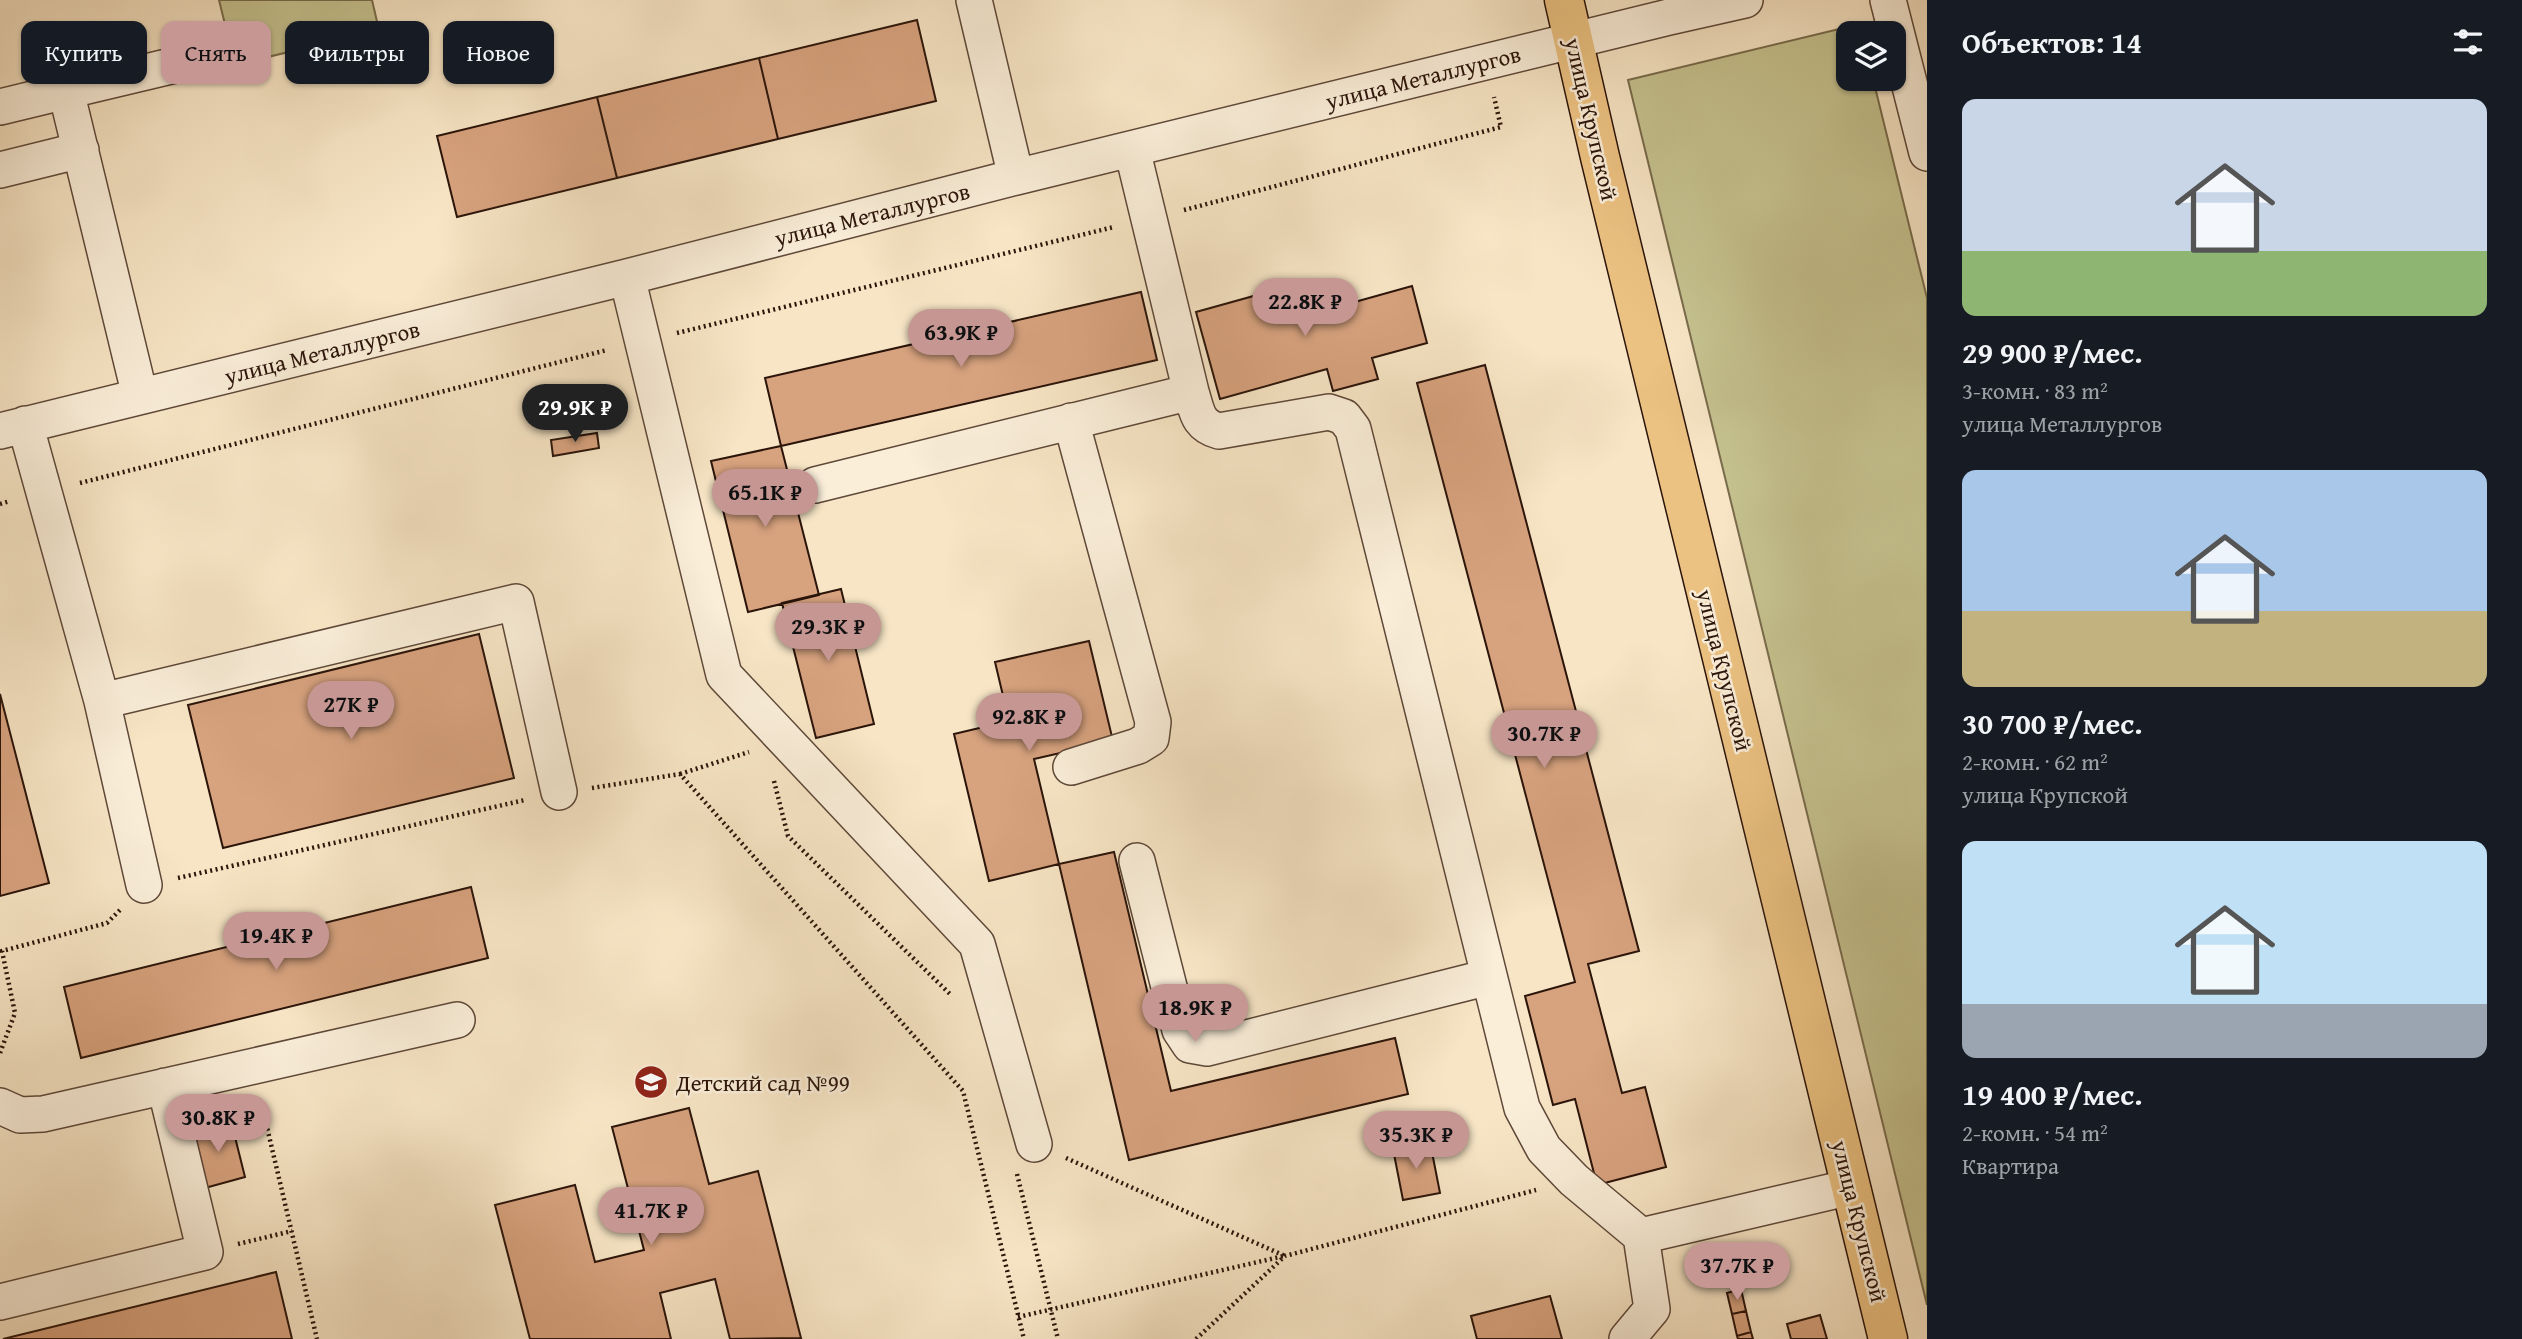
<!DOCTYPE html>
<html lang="ru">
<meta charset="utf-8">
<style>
body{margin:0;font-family:"Gentium Book Plus",serif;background:#20242c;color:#f1f3f6;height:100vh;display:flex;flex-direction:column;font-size:26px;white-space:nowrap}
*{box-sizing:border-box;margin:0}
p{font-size:23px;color:#9ea1a6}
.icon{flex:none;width:38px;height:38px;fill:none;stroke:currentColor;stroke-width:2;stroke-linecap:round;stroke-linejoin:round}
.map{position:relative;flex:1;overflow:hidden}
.side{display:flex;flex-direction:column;background:#171b24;width:595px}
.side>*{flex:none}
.banner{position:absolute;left:21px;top:21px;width:665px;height:63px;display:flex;gap:14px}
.controls{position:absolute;left:1836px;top:21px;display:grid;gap:14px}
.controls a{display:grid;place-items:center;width:70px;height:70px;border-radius:14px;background:#171b24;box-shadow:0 2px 5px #0004;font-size:35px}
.price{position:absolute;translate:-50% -60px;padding:0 16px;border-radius:24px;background:#c59692;color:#111;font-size:23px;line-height:46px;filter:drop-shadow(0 2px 4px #0008)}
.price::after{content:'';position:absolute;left:50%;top:42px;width:21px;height:16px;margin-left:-10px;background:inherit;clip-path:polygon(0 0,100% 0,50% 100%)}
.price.current{background:#222;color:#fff}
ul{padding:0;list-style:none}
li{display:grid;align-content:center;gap:14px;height:371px;padding:0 35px}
li span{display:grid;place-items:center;height:217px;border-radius:14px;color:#555}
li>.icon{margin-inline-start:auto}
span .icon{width:126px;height:126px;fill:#fffc;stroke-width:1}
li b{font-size:30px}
h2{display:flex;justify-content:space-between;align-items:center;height:84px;padding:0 35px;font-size:30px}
.chip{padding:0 24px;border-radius:14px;background:#171b24;box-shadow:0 2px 5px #0004;font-size:24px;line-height:63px}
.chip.current{background:#c59692;color:#111}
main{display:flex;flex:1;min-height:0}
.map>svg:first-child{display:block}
</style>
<main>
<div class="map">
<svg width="1927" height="1339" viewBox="0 0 1927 1339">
<rect width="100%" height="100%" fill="#f7e5c5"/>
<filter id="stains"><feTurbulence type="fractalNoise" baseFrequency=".00286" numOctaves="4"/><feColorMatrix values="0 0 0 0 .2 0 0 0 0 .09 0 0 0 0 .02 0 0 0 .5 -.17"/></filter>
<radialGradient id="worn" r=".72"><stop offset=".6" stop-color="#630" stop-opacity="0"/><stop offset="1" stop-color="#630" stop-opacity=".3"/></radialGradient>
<path fill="#c5c28f" stroke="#786b4c" stroke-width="2" d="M 219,0 L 372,0 L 379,30 L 235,65 Z
M 1860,24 L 1862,33 L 1848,33 L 1848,79 L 1873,79 L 1927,298 L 1927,1305 L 1628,80 Z"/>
<path fill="#d7a27e" stroke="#2b140a" stroke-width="2" d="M 917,20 L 936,101 L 778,139 L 759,58 Z
M 759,58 L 778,139 L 617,178 L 597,97 Z
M 597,97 L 617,178 L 457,217 L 437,136 Z
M 1311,280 L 1319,312 L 1412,286 L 1427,343 L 1372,358 L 1378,379 L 1333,391 L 1327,369 L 1220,399 L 1196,312 Z
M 1141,292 L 1157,360 L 781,446 L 765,378 Z
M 1485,365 L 1639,951 L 1588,964 L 1622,1093 L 1645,1087 L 1666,1167 L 1597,1185 L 1575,1099 L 1553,1105 L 1525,996 L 1575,982 L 1417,383 Z
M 597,433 L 599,448 L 553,456 L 551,440 Z
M 781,446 L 819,595 L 748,612 L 711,461 Z
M 841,589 L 874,724 L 816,738 L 782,603 Z
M 479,634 L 514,778 L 223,848 L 188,705 Z
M 1089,641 L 1113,741 L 1034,759 L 1059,864 L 989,881 L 954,734 L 1009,721 L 995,662 Z
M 0,694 L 49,883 L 0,896 Z
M 1114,852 L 1171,1091 L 1395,1038 L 1408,1094 L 1129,1160 L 1059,864 Z
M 471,887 L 488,958 L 81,1058 L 64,987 Z
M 689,1108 L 709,1184 L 758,1171 L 801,1338 L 730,1339 L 715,1279 L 660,1293 L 671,1339 L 530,1339 L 495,1205 L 575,1185 L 595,1262 L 644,1250 L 612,1127 Z
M 231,1121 L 245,1177 L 205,1188 L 190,1131 Z
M 1430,1142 L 1440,1193 L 1403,1200 L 1393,1149 Z
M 276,1272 L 292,1339 L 3,1339 Z
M 1741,1289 L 1746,1311 L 1732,1314 L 1727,1293 Z
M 1550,1296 L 1562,1339 L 1477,1339 L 1471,1316 Z
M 1746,1311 L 1751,1332 L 1737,1336 L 1732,1314 Z
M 1820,1315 L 1827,1339 L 1791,1339 L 1787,1324 Z
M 1751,1332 L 1753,1339 L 1738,1339 L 1737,1336 Z"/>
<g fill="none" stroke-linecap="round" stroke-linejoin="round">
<g stroke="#5e4839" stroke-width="38">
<path id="minor" d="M 974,0 L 1016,177
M 1888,0 L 1927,153
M 0,107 L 66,91
M 1132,149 L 1191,392 C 1197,411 1197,425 1219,431 L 1329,412 L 1344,417 L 1353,429 L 1522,1108 L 1544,1149 L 1574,1180 L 1641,1236 L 1652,1309 L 1627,1339
M 0,170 L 81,150
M 627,277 L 724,675 L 977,944 L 1034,1144
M 140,396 L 66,91 L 192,61
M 1071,421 L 1153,722 L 1151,738 L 1138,746 L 1071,767
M 25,424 L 102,701 L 144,885
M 0,431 L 627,277 L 1016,177 L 1669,17 L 1745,0
M 815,485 L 1191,392
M 102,701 L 516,602 L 559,792
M 1137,861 L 1180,1030 L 1190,1045 L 1207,1048 L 1489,977
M 0,1106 L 20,1115 L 43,1114 L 457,1020
M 1641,1236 L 1851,1187
M 0,1302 L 205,1252 L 165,1086"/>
</g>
<g stroke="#2b140a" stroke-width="41">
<path id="major" d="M 1564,0 L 1600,157 L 1888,1339"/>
</g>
<path stroke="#2b140a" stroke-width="4.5" stroke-dasharray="2 3.5" stroke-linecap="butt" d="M 1184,210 L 1501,127 L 1494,97
M 677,333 L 1114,227
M 80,483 L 607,350
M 0,504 L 10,501
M 680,774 L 749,752
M 774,781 L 788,836 L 952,996
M 592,788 L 680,774 L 963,1091 L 1024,1339
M 178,878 L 525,800
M 0,1053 L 15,1013 L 2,951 L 107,923 L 121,909
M 261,1102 L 317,1339
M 1066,1158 L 1285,1256
M 1017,1174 L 1058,1339
M 238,1244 L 292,1231
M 1018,1317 L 1284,1256
M 1196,1339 L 1285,1256 L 1536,1190"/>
<use href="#minor" stroke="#faeed9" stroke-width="35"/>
<use href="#major" stroke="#ecc282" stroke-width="38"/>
</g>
<defs>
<g id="school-disc" transform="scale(1.75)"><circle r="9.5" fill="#8f2418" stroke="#faeed9"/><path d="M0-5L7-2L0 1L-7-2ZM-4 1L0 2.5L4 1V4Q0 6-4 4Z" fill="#fff"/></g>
</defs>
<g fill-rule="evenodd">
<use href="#school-disc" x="651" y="1082"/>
</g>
<g text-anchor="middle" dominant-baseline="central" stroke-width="5" stroke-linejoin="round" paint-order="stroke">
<g font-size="23" fill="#2b140a" stroke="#faeed9">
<text transform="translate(1423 77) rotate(-14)">улица Металлургов</text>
<text transform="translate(1592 119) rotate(77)">улица Крупской</text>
<text transform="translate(872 214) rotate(-14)">улица Металлургов</text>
<text transform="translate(322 352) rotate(-14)">улица Металлургов</text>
<text transform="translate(1725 670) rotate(76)">улица Крупской</text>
<text transform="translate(1860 1221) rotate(76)">улица Крупской</text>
</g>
<g font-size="23" fill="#2b140a" stroke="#faeed9" text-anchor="start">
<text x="676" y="1082">Детский сад №99</text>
</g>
</g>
<rect width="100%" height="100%" filter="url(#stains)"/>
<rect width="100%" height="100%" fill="url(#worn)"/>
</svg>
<div class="controls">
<a><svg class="icon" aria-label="layers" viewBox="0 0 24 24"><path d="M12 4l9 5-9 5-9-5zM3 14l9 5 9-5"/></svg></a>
</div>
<b class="price" style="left:1305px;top:338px">22.8K ₽</b>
<b class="price" style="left:961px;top:369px">63.9K ₽</b>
<b class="price current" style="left:575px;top:444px">29.9K ₽</b>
<b class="price" style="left:765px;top:529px">65.1K ₽</b>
<b class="price" style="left:828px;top:663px">29.3K ₽</b>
<b class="price" style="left:351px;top:741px">27K ₽</b>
<b class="price" style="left:1029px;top:753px">92.8K ₽</b>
<b class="price" style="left:1544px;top:770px">30.7K ₽</b>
<b class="price" style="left:276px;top:972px">19.4K ₽</b>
<b class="price" style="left:1195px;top:1044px">18.9K ₽</b>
<b class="price" style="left:218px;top:1154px">30.8K ₽</b>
<b class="price" style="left:1416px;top:1171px">35.3K ₽</b>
<b class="price" style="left:651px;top:1247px">41.7K ₽</b>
<b class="price" style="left:1737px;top:1302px">37.7K ₽</b>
<div class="banner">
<a class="chip">Купить</a>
<a class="chip current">Снять</a>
<a class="chip">Фильтры</a>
<a class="chip">Новое</a>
</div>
</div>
<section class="side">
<h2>Объектов: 14<svg class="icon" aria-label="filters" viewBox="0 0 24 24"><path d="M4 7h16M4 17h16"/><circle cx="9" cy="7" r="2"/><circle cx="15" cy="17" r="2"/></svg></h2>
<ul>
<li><span style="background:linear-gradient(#c9d6e8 70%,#8fb573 0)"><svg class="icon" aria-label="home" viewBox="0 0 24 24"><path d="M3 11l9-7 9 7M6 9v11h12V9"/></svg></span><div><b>29 900 ₽/мес.</b><p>3-комн. · 83 m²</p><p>улица Металлургов</p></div></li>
<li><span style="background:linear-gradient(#a9c7e8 65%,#c2b280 0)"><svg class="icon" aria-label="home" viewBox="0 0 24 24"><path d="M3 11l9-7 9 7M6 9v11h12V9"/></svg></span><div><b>30 700 ₽/мес.</b><p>2-комн. · 62 m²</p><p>улица Крупской</p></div></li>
<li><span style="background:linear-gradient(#bfe0f5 75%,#9aa5b1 0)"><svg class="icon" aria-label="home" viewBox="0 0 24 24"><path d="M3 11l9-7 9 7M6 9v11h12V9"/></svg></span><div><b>19 400 ₽/мес.</b><p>2-комн. · 54 m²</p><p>Квартира</p></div></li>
</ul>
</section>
</main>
